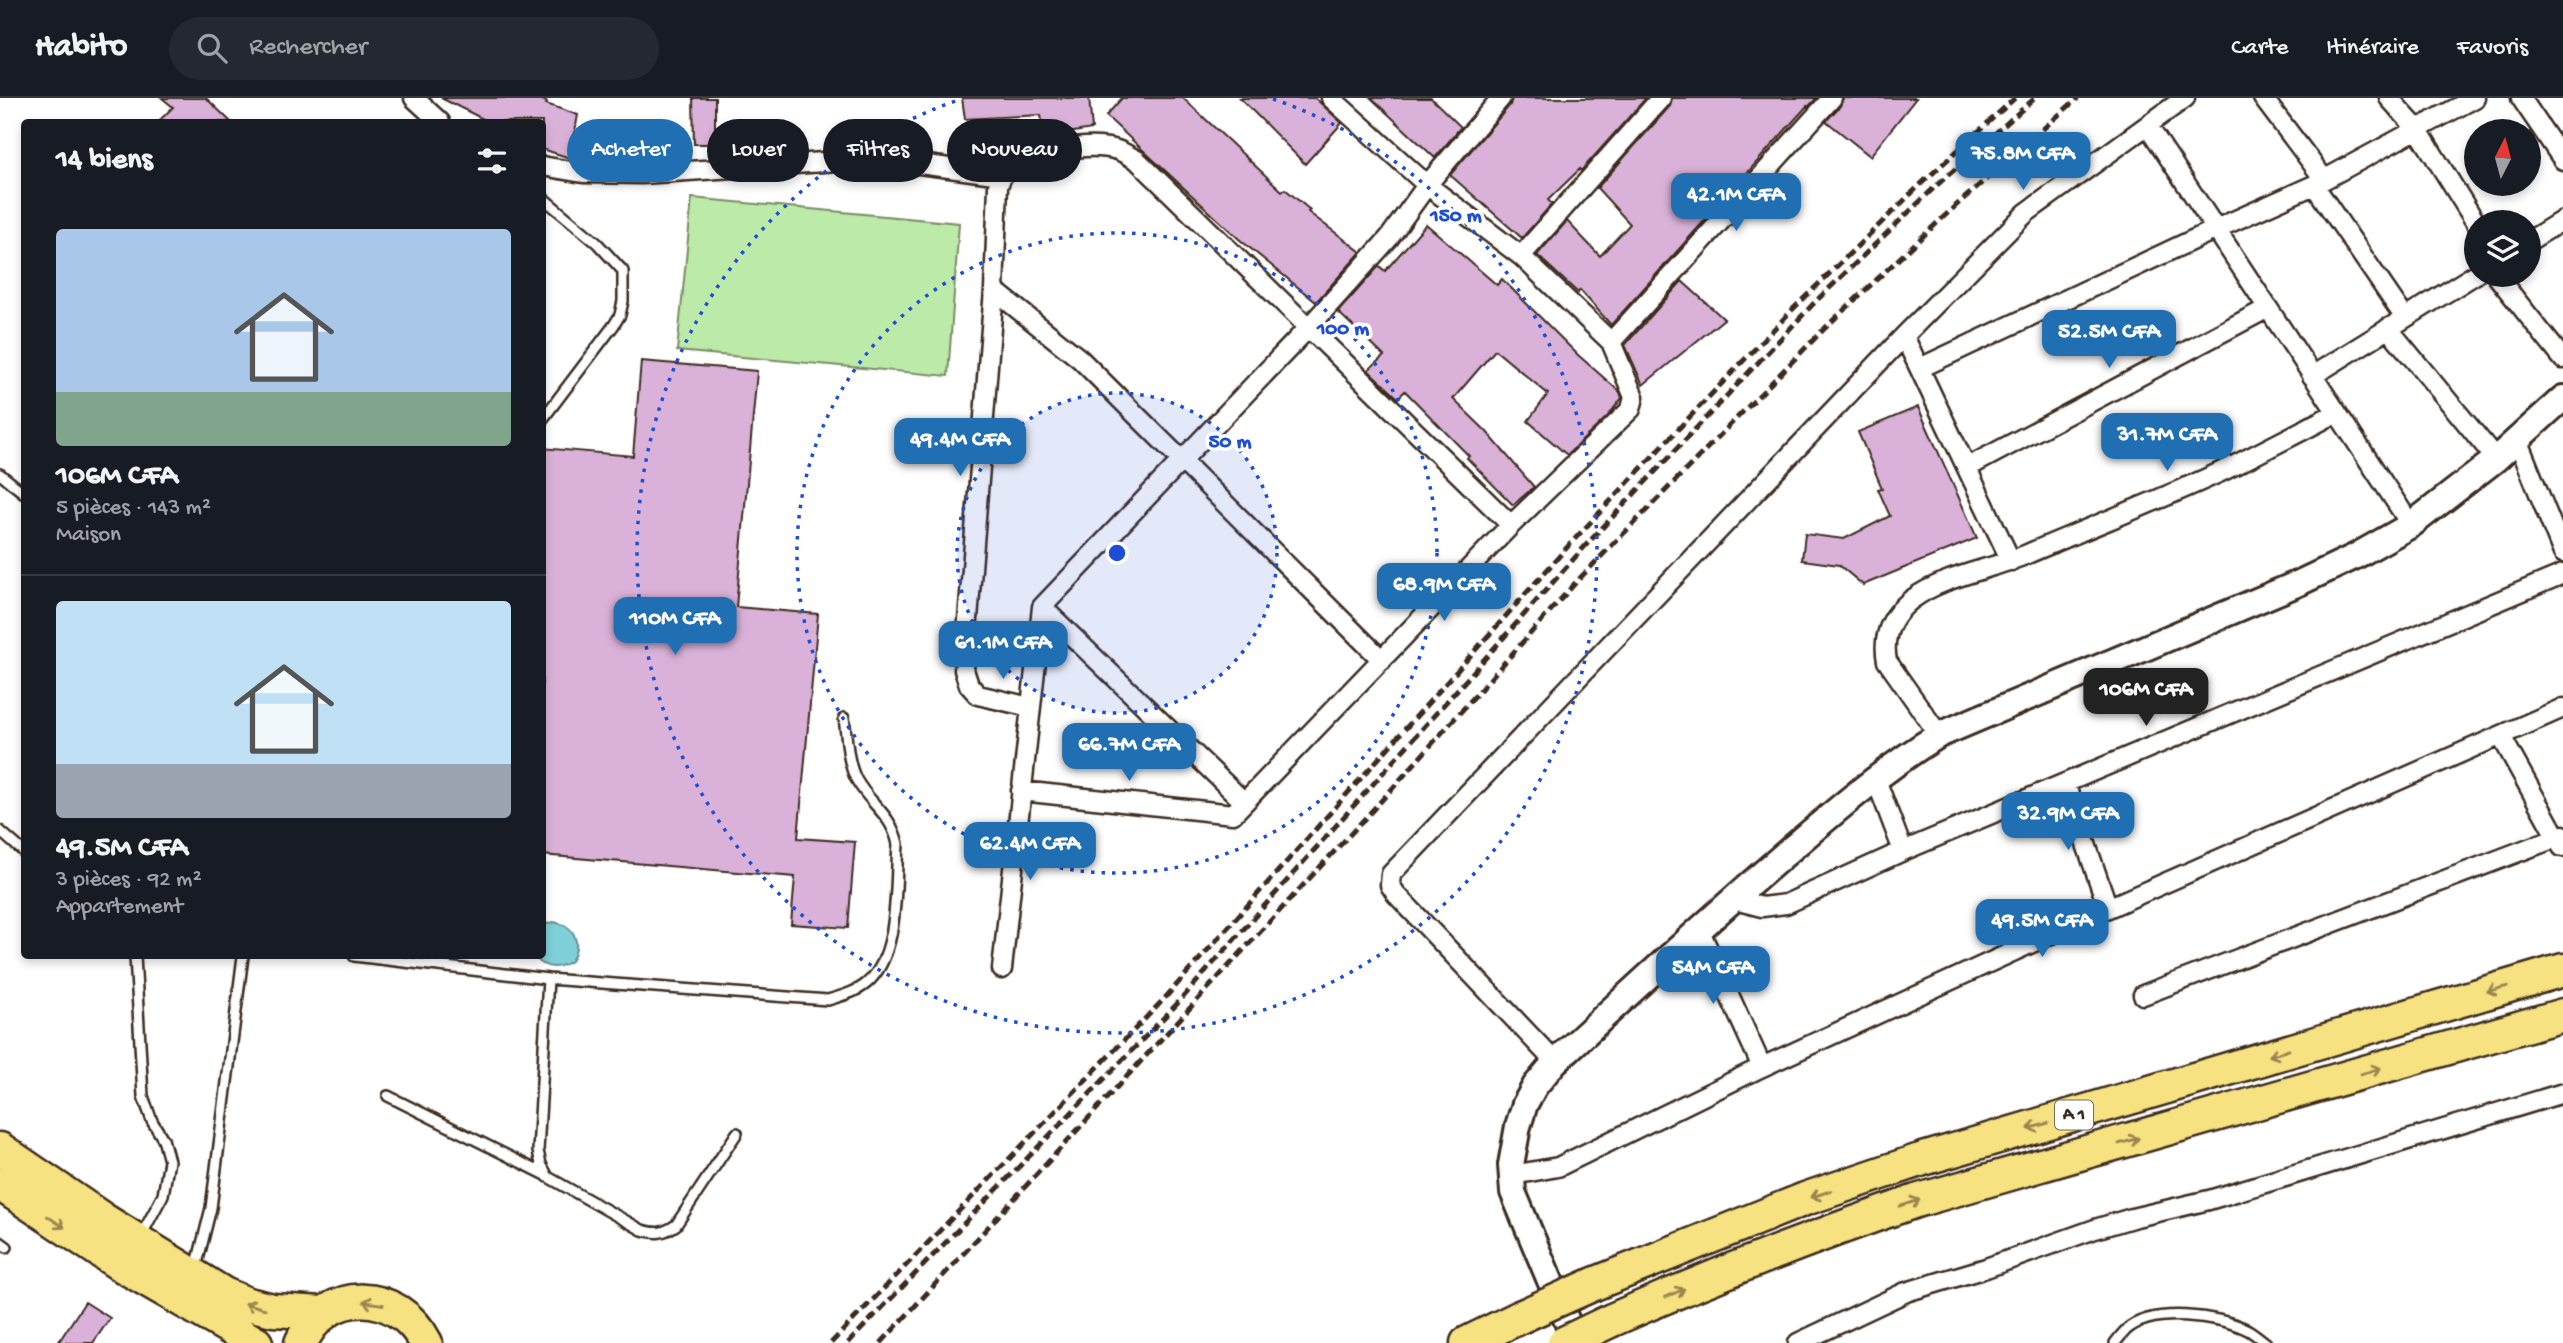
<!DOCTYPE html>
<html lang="fr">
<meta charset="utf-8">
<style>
body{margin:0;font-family:"Gochi Hand",sans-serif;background:#242831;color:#f1f3f6;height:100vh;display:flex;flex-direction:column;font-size:26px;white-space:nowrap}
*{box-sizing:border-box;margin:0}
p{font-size:23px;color:#9ea1a6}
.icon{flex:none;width:38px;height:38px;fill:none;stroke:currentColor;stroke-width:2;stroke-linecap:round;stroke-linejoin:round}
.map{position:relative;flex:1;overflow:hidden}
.side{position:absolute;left:21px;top:21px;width:525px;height:840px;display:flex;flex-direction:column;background:#171b24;border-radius:7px;box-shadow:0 4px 10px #0003}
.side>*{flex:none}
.top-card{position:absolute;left:567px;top:21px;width:665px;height:63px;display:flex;gap:14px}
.needle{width:46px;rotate:6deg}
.fabs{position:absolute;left:2464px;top:21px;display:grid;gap:14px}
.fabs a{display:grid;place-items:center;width:77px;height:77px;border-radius:50%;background:#171b24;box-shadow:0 4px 10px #0003;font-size:35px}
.price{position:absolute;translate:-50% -60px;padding:0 16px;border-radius:14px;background:#1f6fb2;color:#fff;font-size:23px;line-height:46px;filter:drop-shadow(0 2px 4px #0008)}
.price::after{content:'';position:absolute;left:50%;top:42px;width:21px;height:16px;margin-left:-10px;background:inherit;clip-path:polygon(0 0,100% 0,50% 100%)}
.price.selected{background:#222;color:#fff}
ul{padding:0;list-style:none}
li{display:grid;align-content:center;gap:14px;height:371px;padding:0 35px}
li+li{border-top:2px solid #363941}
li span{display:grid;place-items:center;height:217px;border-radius:7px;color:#555}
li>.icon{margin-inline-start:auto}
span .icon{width:126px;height:126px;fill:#fffc;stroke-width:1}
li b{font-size:30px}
h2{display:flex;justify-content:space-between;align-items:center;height:84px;padding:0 35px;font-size:30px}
.tag{padding:0 24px;border-radius:32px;background:#171b24;box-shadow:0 4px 10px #0003;font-size:24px;line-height:63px}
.tag.selected{background:#1f6fb2;color:#fff}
header{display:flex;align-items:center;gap:42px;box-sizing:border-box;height:98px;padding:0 35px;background:#171b24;border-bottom:2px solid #363941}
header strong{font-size:33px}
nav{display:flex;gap:38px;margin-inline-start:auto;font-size:24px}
.search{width:490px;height:63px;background:#242831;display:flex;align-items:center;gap:18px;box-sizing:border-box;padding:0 24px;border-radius:38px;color:#9ea1a6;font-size:26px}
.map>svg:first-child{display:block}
</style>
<header>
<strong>Habito</strong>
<div class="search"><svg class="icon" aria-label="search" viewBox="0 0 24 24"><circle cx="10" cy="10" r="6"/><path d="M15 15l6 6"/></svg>Rechercher</div>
<nav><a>Carte</a><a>Itinéraire</a><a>Favoris</a></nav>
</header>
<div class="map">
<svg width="2563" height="1245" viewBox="0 0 2563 1245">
<rect width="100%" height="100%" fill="#fff"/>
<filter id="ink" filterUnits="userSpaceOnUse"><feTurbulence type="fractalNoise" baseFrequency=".0143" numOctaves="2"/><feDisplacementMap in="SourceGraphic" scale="14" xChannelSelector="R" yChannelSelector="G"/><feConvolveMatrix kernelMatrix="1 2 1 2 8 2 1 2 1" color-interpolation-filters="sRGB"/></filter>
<g filter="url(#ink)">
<path fill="#bceaa9" stroke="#7c8a64" stroke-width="2" d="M 692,100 L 959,125 L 948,278 L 677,253 Z"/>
<path fill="#7fd0d9" stroke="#648e8e" stroke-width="2" d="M 553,824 C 575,827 582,845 571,863 C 557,872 544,871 534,858 L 542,858 L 543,827 Z"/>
<path fill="#dab2d9" stroke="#3b2a1e" stroke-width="2" d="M 162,0 L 206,0 L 231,24 L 158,24 L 173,9 Z
M 441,0 L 538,0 L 547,4 L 546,6 L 578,17 L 570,60 L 542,51 L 542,24 L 489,24 Z
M 693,0 L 715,0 L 715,46 L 694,46 Z
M 962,0 L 1089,0 L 1092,31 L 1044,39 L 1041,17 L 965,21 Z
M 1122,0 L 1183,0 L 1282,93 L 1285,91 L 1310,112 L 1308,114 L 1361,154 L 1316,204 L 1239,141 L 1106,18 Z
M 1240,0 L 1315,0 L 1342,25 L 1305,66 Z
M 1371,0 L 1431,0 L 1461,29 L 1435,60 Z
M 1512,0 L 1646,0 L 1581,73 L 1580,71 L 1548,102 L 1552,106 L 1522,140 L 1450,77 L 1510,7 Z
M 1672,0 L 1817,0 L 1808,9 L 1807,8 L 1611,227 L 1580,192 L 1578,195 L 1537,157 L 1567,123 L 1600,158 L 1630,126 L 1597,90 L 1670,8 Z
M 1843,0 L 1916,0 L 1870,58 L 1826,23 L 1840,8 Z
M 1426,126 L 1497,187 L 1502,181 L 1578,257 L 1620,294 L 1622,300 L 1607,319 L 1567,357 L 1528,323 L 1548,296 L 1495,252 L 1453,301 L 1486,333 L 1534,389 L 1513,407 L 1467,360 L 1469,358 L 1405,293 L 1398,300 L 1368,272 L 1384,258 L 1338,214 L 1379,168 L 1385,173 Z
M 1682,183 L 1724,221 L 1643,287 L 1625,247 Z
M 641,263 L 757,273 L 736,509 L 818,516 L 798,740 L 855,744 L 848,830 L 791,826 L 795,779 L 542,757 L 542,350 L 633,358 Z
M 1918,309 L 1977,440 L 1863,487 L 1839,467 L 1802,462 L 1805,436 L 1844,441 L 1890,418 L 1878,391 L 1882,390 L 1858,334 Z
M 85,1204 L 110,1220 L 93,1245 L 58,1245 Z"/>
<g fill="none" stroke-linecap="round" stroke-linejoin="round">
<g stroke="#3b2a1e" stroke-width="14">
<path id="lane" d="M 542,99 L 597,145 L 623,173 L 623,203 L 620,217 L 614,227 L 542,322
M 0,376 L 24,395
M 0,733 L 24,754
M 135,858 L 143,998 L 152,1023 L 163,1041 L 169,1063 L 163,1097 L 141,1138
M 354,858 L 548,881 L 828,902 C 841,898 857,894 867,885 C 900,857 895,786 898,746 C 891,715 870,707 856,681 C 847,663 847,640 844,620
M 548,881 L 538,1053 L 541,1066 L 548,1079 L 642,1132 C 656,1136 663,1136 676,1127 L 737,1035
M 388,998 L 546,1077
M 0,1144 L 7,1149
M 195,1174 L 211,1110 L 243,858
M 2115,1245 C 2118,1241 2122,1236 2126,1232 C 2152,1209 2218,1217 2248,1232 C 2254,1235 2260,1241 2266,1245"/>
</g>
<g stroke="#3b2a1e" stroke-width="23">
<path id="street" d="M 414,0 L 440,24
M 2263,0 L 2324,81
M 2389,0 L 2418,32 L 2476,125
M 2521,0 L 2563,62
M 2148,28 L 2411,427
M 542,68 L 583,75 L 642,76 L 839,63 L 889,62 L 1002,77
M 2314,87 L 2405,220
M 2529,143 L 2563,122
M 1521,158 L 1661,0
M 2496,177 L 2563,261
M 994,192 L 1080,261 L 1382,562
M 2388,230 L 2496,361
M 1904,238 L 2011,463
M 1611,244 L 1832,0
M 1920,270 L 2216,131 L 2314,87 L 2475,0
M 2312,278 L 2476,176
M 2517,341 L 2563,455
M 1968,369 L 2268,210
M 1042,509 L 1244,704
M 1030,609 L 978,597 L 969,587 L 964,572 L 994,192 L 998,88 C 1001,80 1003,75 1010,69 C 1031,53 1091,44 1117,52 C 1124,54 1130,59 1137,62 L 1511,427
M 1939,637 L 1887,563 C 1882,538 1891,518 1911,502 C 1943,478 1989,472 2025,457 C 2092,428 2161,402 2227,371 C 2263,353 2300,334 2336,315
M 2501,638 L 2562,749
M 1875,679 L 1903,753
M 2065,685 L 2108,810
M 1021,693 L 1233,716 L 1511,427 L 1631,311 L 1634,299 L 1611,244 L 1521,158 L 1427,87 L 1331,0
M 1731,801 L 1762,809 L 1786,806 L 1903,753 L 2563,476
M 1699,831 L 1762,969
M 1002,871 L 1042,509 L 1309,229 L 1389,140 L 1427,87 L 1501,0
M 2143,897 L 2563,737
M 1555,964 L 1396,796 L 1390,787 L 1391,776 L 1904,238 L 2026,115 L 2185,0
M 1512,1077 L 1558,1069 L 1762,969 L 2108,810 L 2563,610
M 1798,1245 L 1906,1194 L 1986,1170 L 2095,1131 L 2132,1120 L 2209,1102 L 2563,995"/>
</g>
<g stroke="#3b2a1e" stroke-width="30">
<path id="secondary" d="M 1576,1245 L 1513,1094 L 1511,1067 L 1518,1028 L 1525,1006 L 1535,988 L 1555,964 C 1633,892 1711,819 1792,750 C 1839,710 1885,670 1939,637 L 2299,485 L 2356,458 L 2411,427 L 2496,361 L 2563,300"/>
</g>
<g stroke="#3b2a1e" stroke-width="37">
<path id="highway" d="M 0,1051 L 104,1122 L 224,1196 L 248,1206 L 273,1212 L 323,1215
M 0,1086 L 119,1166 L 256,1245
M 1594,1186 L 1805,1101 L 1920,1062 L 2563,872
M 1612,1222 C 1712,1178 1812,1139 1916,1103 L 2563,917
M 301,1245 C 327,1187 398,1190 426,1245
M 1467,1245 L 1520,1219"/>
</g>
<use href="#lane" stroke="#fff" stroke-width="9"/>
<use href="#street" stroke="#fff" stroke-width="18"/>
<use href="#secondary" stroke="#fff" stroke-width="24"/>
<use href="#highway" stroke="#f7e281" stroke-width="32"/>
<path stroke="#3b2a1e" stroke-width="5" stroke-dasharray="10 5" stroke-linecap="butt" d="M 831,1245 L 1164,901 L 1571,445 L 1682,327 L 1792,212 L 1922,85 L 2015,0
M 848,1245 L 1176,907 L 1587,446 L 1816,203 L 1936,88 L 2035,0
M 881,1245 L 1391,692 L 1577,483 L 1828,227 L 1951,112 L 2078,0"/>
<g stroke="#3b2a1e" stroke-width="37" stroke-linecap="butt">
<path id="highway-bridge" d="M 1520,1219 L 1594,1186
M 1564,1245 L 1612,1222"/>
</g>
<use href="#highway-bridge" stroke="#f7e281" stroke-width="32"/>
</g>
<defs><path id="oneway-shaft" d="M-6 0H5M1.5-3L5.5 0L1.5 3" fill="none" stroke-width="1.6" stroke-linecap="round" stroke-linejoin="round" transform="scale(1.75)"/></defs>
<g stroke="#998650">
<use href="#oneway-shaft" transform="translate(2497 891) rotate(165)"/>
<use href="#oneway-shaft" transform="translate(2279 955) rotate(163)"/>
<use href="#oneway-shaft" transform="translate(2371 973) rotate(-16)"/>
<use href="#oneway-shaft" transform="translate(2038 1028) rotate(164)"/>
<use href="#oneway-shaft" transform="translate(2129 1043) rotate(-16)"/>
<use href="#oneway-shaft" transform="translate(1821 1096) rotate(161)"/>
<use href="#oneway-shaft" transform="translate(1910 1105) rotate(-18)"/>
<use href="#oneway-shaft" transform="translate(56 1124) rotate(34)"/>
<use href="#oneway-shaft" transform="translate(1675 1195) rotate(-24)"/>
<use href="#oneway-shaft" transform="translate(373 1205) rotate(-171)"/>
<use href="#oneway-shaft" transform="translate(255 1208) rotate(-164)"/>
</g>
</g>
<circle cx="1117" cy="455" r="160" fill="#1d4ed8" fill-opacity=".12"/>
<g fill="none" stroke="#1d4ed8" stroke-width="3.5" stroke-dasharray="3.5 7">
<circle cx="1117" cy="455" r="160"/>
<circle cx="1117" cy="455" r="320"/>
<path d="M1273 1A480 480 0 1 1 961 1"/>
</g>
<g text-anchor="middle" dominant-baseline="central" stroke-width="7" stroke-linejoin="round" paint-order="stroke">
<rect fill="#fff" stroke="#766a62" stroke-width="2" x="2055" y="1002.5" width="38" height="29" rx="5"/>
<g font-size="18" font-weight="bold" fill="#3b2a1e">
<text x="2074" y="1017">A 1</text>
</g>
</g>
<circle cx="1117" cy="455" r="10" fill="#1d4ed8" stroke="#fff" stroke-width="3.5"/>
<g font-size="21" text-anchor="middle" font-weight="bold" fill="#1d4ed8" stroke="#fff" stroke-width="7" stroke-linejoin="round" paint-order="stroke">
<text x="1456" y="123">150 m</text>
<text x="1343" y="236">100 m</text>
<text x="1230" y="349">50 m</text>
</g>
</svg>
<div class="fabs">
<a><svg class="needle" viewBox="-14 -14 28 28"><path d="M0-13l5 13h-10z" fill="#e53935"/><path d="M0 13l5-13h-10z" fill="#9ea1a6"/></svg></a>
<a><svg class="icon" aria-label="layers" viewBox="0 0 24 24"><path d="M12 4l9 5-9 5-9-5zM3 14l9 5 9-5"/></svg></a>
</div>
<b class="price" style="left:2023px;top:94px">75.8M CFA</b>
<b class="price" style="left:1736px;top:135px">42.1M CFA</b>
<b class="price" style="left:2109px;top:272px">52.5M CFA</b>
<b class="price" style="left:2167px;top:375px">31.7M CFA</b>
<b class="price" style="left:960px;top:380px">49.4M CFA</b>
<b class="price" style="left:1444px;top:525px">68.9M CFA</b>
<b class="price" style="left:675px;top:559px">110M CFA</b>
<b class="price" style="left:1003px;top:583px">61.1M CFA</b>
<b class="price selected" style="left:2146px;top:630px">106M CFA</b>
<b class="price" style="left:1129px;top:685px">66.7M CFA</b>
<b class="price" style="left:2068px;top:754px">32.9M CFA</b>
<b class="price" style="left:1030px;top:784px">62.4M CFA</b>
<b class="price" style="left:2042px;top:861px">49.5M CFA</b>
<b class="price" style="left:1713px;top:908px">54M CFA</b>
<div class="top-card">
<a class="tag selected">Acheter</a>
<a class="tag">Louer</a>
<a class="tag">Filtres</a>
<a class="tag">Nouveau</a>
</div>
<section class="side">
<h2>14 biens<svg class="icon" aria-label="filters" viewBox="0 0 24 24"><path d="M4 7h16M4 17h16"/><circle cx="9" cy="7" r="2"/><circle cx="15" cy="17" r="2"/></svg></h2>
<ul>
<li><span style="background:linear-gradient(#a9c7e8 75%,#7fa58c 0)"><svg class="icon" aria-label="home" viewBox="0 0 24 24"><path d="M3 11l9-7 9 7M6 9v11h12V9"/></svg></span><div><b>106M CFA</b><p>5 pièces · 143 m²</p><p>Maison</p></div></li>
<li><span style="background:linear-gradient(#bfe0f5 75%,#9aa5b1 0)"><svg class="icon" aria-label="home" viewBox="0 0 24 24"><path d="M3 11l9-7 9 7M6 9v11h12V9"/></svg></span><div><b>49.5M CFA</b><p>3 pièces · 92 m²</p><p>Appartement</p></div></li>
</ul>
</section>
</div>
